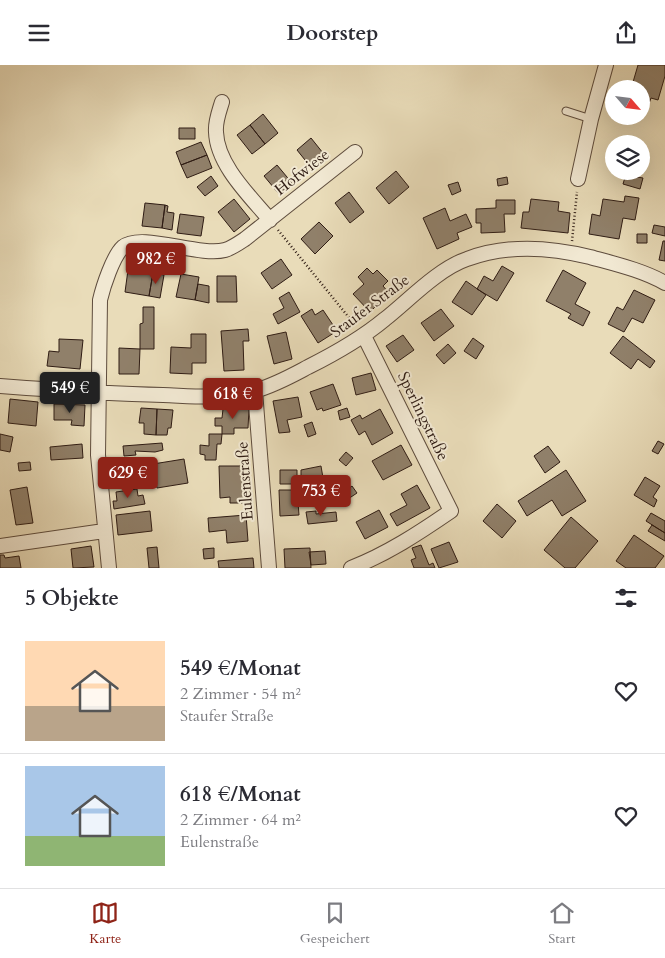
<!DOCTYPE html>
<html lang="de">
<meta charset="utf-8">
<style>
body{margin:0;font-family:Cardo,serif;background:#f2f2f3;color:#2b2b33;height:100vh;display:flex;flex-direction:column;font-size:19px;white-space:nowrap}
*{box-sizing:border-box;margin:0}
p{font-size:16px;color:#7c7c81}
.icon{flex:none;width:28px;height:28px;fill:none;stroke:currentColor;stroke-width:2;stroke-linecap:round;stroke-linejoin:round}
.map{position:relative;height:503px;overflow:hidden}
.drawer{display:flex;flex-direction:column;background:#fff;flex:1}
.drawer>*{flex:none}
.needle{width:32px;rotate:118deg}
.tools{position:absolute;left:605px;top:15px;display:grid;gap:10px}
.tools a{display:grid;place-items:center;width:45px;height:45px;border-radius:50%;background:#fff;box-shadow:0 5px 20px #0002;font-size:25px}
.price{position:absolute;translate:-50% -42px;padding:0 11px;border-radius:5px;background:#8f2418;color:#fff;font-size:16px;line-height:32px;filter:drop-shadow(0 1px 2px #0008)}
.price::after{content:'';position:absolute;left:50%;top:30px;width:15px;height:11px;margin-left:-8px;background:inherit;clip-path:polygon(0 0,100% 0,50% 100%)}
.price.current{background:#222;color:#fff}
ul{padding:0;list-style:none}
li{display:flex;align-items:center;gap:15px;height:125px;padding:0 25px}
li+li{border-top:1px solid #e1e1e2}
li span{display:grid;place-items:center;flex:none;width:140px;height:100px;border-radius:0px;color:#555}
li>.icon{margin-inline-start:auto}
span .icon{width:60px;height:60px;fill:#fffc;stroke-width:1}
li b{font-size:21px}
h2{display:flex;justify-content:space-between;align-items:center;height:60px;padding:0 25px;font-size:21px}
header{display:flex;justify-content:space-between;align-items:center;height:65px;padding:0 25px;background:#fff;font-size:22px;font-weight:600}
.dock{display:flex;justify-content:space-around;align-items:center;height:70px;border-top:1px solid #e1e1e2;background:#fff;font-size:14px;color:#7c7c81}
.dock a{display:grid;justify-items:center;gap:2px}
.dock .current{color:#8f2418}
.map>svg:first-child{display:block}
</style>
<header><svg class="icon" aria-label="menu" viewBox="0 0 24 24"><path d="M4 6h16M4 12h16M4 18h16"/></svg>Doorstep<svg class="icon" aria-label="share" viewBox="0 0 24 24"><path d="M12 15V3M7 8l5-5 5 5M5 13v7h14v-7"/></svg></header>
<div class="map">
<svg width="665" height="503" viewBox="0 0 665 503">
<rect width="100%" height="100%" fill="#e9dcb9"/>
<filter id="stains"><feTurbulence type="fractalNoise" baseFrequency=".004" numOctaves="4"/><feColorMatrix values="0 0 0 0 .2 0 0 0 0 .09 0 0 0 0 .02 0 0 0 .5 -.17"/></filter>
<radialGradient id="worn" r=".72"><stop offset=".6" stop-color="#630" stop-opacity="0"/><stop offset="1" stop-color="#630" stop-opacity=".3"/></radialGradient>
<path fill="#90806a" stroke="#2f1c14" d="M 638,0 L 665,0 L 665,11 L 658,35 L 651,33 L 647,44 L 641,42 L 641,24 L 631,24 Z
M 263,49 L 278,68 L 265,79 L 250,60 Z
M 250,60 L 265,79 L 252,89 L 237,70 Z
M 179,63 L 195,63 L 195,74 L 179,74 Z
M 311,73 L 327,93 L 313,105 L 297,85 Z
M 201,77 L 207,90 L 181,100 L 176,87 Z
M 207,90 L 212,103 L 187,113 L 181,100 Z
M 277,100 L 292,118 L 279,129 L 264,111 Z
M 396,106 L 409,122 L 389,139 L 376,123 Z
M 615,106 L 638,106 L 637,112 L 643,113 L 640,124 L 623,119 L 626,109 Z
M 211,111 L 218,121 L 205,131 L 197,122 Z
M 507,112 L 508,119 L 498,121 L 497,114 Z
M 458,117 L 461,126 L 452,130 L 448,120 Z
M 349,127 L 364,147 L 350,158 L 335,138 Z
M 625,131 L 639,133 L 635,155 L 623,153 L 619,174 L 589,169 L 592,149 L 600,151 L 603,134 L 624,137 Z
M 234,134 L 250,154 L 234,167 L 218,147 Z
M 531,134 L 559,137 L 558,146 L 570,148 L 568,168 L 521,163 L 523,147 L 529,147 Z
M 496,135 L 515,135 L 515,149 L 504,149 L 505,167 L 481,168 L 481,158 L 476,158 L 476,144 L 496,143 Z
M 145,138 L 165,140 L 162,163 L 142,161 Z
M 165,140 L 168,141 L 167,147 L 174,148 L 172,165 L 162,163 Z
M 445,143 L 450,156 L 466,149 L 472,162 L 457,168 L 459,174 L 437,184 L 423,153 Z
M 180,149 L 204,152 L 201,171 L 177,168 Z
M 319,157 L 333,171 L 315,189 L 301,174 Z
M 654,160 L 665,162 L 665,171 L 652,168 Z
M 637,169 L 647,169 L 647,178 L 637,178 Z
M 663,176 L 665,176 L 665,196 L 659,195 Z
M 281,194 L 292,210 L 272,224 L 261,208 Z
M 502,201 L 514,208 L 497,236 L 477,224 L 484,211 L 493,216 Z
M 367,203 L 373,209 L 377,205 L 388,216 L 383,221 L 389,228 L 370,247 L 353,229 L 364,219 L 358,212 Z
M 128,205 L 153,208 L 149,231 L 125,227 Z
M 563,205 L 586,218 L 575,239 L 590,247 L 583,261 L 568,253 L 571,249 L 546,236 Z
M 153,208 L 164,210 L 160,233 L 149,231 Z
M 181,209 L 199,212 L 195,235 L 176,232 Z
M 217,211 L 236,211 L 237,237 L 217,237 Z
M 466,216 L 486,230 L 472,250 L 452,237 Z
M 198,219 L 209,221 L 209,238 L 195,235 Z
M 634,225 L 655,235 L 643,258 L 632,253 L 624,267 L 608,259 L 617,242 L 623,245 Z
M 289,227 L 300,247 L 278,259 L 273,249 L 284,243 L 279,233 Z
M 143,242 L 154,242 L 154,284 L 140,284 L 140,259 L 143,258 Z
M 312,244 L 315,250 L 323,245 L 337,266 L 318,278 L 301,251 Z
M 441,244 L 454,261 L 434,276 L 421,258 Z
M 248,264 L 249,276 L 243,276 L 244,305 L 224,306 L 221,266 Z
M 286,267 L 292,294 L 274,299 L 267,271 Z
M 191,269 L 206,269 L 206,298 L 192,298 L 192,309 L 170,308 L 171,282 L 191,283 Z
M 403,270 L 414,285 L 397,297 L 386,281 Z
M 623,271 L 655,296 L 650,303 L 638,294 L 631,304 L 610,288 Z
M 473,273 L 484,281 L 476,294 L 464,286 Z
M 59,274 L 83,275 L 80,304 L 47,301 L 49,286 L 59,287 Z
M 448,279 L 456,288 L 444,299 L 436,290 Z
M 119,283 L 140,284 L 139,309 L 119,309 Z
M 371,308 L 376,325 L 356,330 L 352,313 Z
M 333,319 L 341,340 L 323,346 L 322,343 L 317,345 L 310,327 Z
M 298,332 L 302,352 L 287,355 L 290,367 L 279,368 L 273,336 Z
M 10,334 L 38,337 L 36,361 L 8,358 Z
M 54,339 L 85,340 L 84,361 L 71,360 L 72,355 L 54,355 Z
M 141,343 L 157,344 L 156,370 L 144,369 L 144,358 L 139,358 Z
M 347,343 L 350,352 L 340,355 L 338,346 Z
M 157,344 L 173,345 L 171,363 L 168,363 L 167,370 L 156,370 Z
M 223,344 L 249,344 L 248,363 L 234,363 L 234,369 L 222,369 L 222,361 L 215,361 L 215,353 L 222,353 Z
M 380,344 L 393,368 L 372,380 L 365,366 L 359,370 L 351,355 L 360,350 L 362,354 Z
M 312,357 L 316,369 L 308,372 L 304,360 Z
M 0,369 L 13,372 L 10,387 L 0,385 Z
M 209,369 L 222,369 L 221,379 L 217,379 L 216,395 L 205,395 L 205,390 L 200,389 L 200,380 L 209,381 Z
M 658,376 L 664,379 L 658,389 L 652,386 Z
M 162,378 L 163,385 L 155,387 L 135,386 L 136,390 L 124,391 L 123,381 Z
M 82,379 L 83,393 L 51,395 L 50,382 Z
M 401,380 L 412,400 L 383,415 L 372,396 Z
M 548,381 L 560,397 L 545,408 L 534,391 Z
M 346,387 L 353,393 L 346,401 L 339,395 Z
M 132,393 L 145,394 L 145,402 L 136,401 L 135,419 L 112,418 L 112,400 L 132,400 Z
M 184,394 L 188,418 L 157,423 L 153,399 Z
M 30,397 L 31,405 L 19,406 L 18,398 Z
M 219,401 L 244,401 L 245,420 L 249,419 L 250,438 L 230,438 L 230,432 L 220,433 Z
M 321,401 L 323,413 L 301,417 L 301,405 Z
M 280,405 L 297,405 L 297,419 L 280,419 Z
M 566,405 L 586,436 L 562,451 L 552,435 L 527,451 L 518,436 Z
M 645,412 L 660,421 L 653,432 L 657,435 L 654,442 L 634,430 Z
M 417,420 L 430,443 L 397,461 L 390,449 L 407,440 L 401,429 Z
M 352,421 L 357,428 L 348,434 L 343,428 Z
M 27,422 L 33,458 L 16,460 L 10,425 Z
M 137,424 L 138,431 L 143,430 L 145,439 L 114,444 L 113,436 L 117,436 L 116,427 Z
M 279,425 L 297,425 L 299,450 L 280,451 Z
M 497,439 L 516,456 L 502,473 L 483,456 Z
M 379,445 L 388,462 L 365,474 L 356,457 Z
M 150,446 L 152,466 L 118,470 L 116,450 Z
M 316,446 L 316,449 L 336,447 L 337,456 L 308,459 L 306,447 Z
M 651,448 L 665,456 L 665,468 L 646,456 Z
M 246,450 L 248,476 L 227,478 L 226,465 L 209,467 L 208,453 Z
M 571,452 L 598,476 L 575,503 L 565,503 L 544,485 Z
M 652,460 L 665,468 L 665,476 L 648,466 Z
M 634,470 L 664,491 L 655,503 L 626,503 L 616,496 Z
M 449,477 L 458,497 L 439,503 L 431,484 Z
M 421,480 L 429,500 L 433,498 L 435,503 L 414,503 L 411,495 L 416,493 L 412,483 Z
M 91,481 L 94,502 L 73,503 L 71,484 Z
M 157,482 L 159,503 L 149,503 L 147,483 Z
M 214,483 L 214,493 L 204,494 L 203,484 Z
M 310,483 L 311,503 L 285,503 L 284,484 Z
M 325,486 L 326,499 L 311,500 L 309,487 Z
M 0,490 L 4,490 L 5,493 L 19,491 L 21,503 L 0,503 Z
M 253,493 L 254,503 L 219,503 L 218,496 Z"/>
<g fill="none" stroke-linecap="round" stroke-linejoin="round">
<g stroke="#5e4c3d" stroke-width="9">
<path id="service" d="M 566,46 L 591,54"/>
</g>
<g stroke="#5e4c3d" stroke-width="16">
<path id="minor" d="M 222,37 C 219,47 215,57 216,67 C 217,100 250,131 270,155
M 578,114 L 591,54 L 606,0
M 0,321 C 54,325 108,329 163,330 C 193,331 227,335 257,325 C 275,320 291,311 308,302 C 336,288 361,274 385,254 C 409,235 438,204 467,194 C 507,179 550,182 590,192 C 615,199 642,205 665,218
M 255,326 L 269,503
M 0,481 L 104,466
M 109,503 L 98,390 L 100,235 C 103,222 113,191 123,182 C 141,167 199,192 225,185 C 232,183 239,178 245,174 L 355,87
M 351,503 C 387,489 419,468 451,446 L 364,271"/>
</g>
<path stroke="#2f1c14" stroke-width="2.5" stroke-dasharray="1 2.5" stroke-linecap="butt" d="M 278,165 L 355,260
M 572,176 L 577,127"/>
<use href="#service" stroke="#f1e8d2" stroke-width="7"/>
<use href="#minor" stroke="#f1e8d2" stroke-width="14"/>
</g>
<g text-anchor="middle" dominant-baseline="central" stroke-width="4" stroke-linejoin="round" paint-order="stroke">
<g font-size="16" fill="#2f1c14" stroke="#f1e8d2">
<text transform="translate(302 107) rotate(-38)">Hofwiese</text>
<text transform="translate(370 241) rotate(-37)">Staufer Straße</text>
<text transform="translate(423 351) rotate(64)">Sperlingstraße</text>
<text transform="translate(245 416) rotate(-94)">Eulenstraße</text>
</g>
</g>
<rect width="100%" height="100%" filter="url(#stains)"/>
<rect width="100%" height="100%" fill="url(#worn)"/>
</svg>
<div class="tools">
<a><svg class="needle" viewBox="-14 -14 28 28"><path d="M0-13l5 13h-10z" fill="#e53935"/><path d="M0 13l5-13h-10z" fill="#7c7c81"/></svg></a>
<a><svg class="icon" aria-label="layers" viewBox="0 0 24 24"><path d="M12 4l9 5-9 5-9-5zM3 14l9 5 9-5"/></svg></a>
</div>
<b class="price" style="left:156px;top:220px">982 €</b>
<b class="price current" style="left:70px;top:349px">549 €</b>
<b class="price" style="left:233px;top:355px">618 €</b>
<b class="price" style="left:128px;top:434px">629 €</b>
<b class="price" style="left:321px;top:452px">753 €</b>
</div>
<section class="drawer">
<h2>5 Objekte<svg class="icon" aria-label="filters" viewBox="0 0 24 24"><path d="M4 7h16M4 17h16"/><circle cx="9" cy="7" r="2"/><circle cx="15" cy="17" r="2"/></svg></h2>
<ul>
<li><span style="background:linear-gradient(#ffd9b3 65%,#b9a48a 0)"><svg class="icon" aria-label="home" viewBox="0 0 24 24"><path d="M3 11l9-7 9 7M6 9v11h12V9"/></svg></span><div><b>549 €/Monat</b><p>2 Zimmer · 54 m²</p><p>Staufer Straße</p></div><svg class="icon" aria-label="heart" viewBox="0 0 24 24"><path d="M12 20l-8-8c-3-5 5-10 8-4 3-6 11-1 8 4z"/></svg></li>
<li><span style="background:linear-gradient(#a9c7e8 70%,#8fb573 0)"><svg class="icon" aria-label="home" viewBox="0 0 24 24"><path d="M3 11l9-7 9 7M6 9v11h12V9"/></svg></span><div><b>618 €/Monat</b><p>2 Zimmer · 64 m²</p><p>Eulenstraße</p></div><svg class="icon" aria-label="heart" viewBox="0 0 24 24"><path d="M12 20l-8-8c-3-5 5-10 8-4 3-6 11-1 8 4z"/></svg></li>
</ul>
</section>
<nav class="dock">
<a class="current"><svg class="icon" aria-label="map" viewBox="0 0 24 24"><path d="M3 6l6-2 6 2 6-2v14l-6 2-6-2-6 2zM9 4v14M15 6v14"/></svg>Karte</a>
<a><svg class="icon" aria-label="saved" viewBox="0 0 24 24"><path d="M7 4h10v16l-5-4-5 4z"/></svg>Gespeichert</a>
<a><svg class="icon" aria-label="home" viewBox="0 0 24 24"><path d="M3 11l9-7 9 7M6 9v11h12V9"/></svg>Start</a>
</nav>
